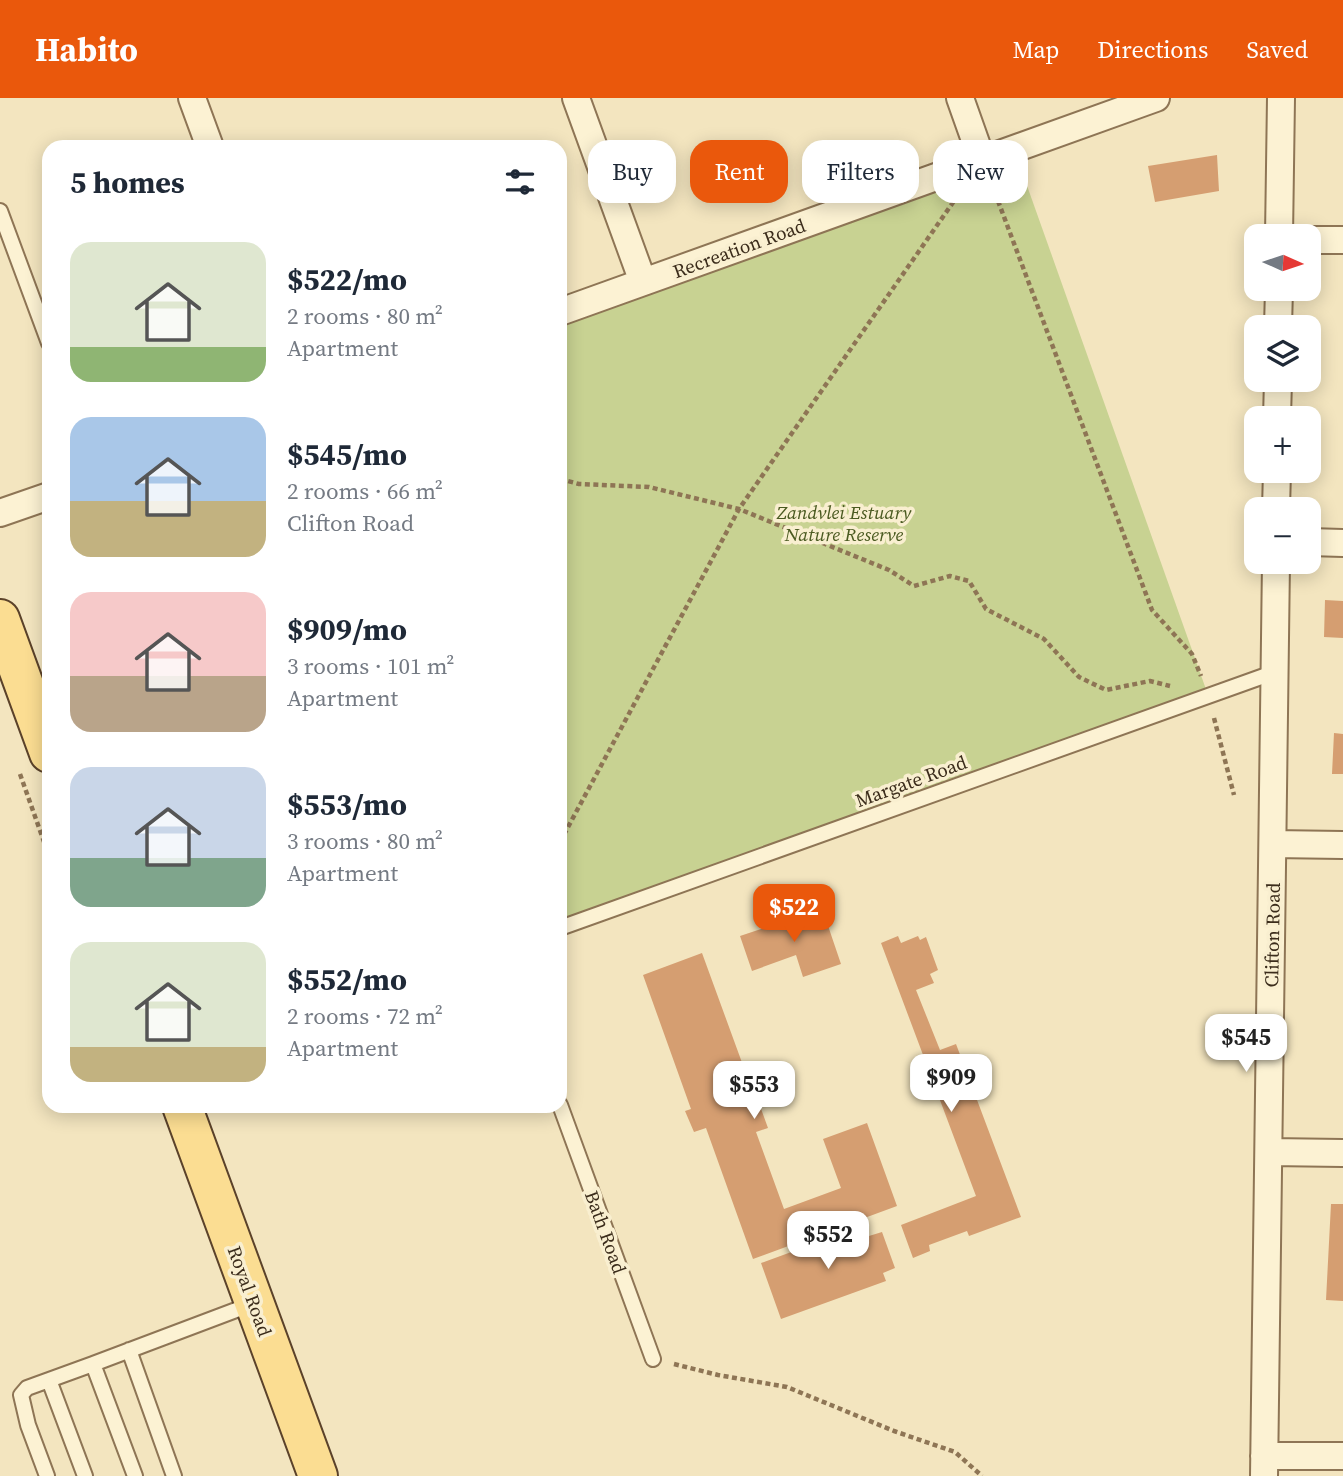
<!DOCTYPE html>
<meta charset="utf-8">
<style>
body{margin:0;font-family:"Source Serif 4",serif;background:#f2f2f3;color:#1f2937;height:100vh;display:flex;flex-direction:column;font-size:26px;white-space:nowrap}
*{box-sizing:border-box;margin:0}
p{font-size:23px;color:#747a83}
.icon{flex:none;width:38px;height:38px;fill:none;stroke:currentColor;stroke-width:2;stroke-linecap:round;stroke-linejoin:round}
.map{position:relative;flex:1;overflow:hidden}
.drawer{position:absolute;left:42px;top:42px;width:525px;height:973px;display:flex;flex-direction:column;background:#fff;border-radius:21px;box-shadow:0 4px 18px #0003}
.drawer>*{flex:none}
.banner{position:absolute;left:588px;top:42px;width:649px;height:63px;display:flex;gap:14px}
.needle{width:46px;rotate:93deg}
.fabs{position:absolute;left:1244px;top:126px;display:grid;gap:14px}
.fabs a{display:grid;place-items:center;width:77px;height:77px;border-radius:14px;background:#fff;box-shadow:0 4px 18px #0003;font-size:35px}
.price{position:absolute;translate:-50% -60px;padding:0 16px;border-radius:14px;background:#fff;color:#222;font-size:23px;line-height:46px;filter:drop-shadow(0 2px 4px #0008)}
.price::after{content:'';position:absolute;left:50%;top:42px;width:21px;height:16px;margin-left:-10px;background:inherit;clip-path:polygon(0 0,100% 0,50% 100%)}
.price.active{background:#ea580c;color:#fff}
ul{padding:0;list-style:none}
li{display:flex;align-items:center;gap:21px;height:175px;padding:0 28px}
li span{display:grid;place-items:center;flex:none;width:196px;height:140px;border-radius:21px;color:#555}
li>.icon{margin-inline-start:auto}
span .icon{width:84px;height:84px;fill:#fffc;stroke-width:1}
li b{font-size:30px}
h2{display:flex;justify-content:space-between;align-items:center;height:84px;padding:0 28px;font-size:30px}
.chip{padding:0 24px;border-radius:21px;background:#fff;box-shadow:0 4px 18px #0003;font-size:24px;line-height:63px}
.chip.active{background:#ea580c;color:#fff}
header{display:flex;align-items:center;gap:42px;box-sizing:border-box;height:98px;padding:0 35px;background:#ea580c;color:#fff}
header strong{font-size:33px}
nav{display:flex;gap:38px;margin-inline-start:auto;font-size:24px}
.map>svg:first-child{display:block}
</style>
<header>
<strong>Habito</strong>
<nav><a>Map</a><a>Directions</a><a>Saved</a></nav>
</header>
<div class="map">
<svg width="1343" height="1378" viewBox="0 0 1343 1378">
<rect width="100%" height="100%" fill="#f3e5bf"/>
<path fill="#c8d292" d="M 1014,51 L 1208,597 L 560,830 L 560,214 Z"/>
<path fill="#d59e71" d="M 1217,57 L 1219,93 L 1155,104 L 1148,68 Z
M 1325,502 L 1343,503 L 1343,540 L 1324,539 Z
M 1334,635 L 1343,636 L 1343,676 L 1332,676 Z
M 823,813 L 841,866 L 803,879 L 796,857 L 752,873 L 740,838 L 805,816 L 806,819 Z
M 898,838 L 901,845 L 918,838 L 920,842 L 926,839 L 938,872 L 930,876 L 934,885 L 916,892 L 940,952 L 956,946 L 1021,1119 L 969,1138 L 967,1133 L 929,1147 L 930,1153 L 913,1160 L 901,1127 L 976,1098 L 881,845 Z
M 702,855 L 752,992 L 765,987 L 771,1004 L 760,1008 L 768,1030 L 756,1034 L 784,1111 L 841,1090 L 823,1041 L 867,1025 L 897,1108 L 753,1161 L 706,1030 L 694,1034 L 685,1013 L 691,1011 L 643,877 Z
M 1331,1106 L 1343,1106 L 1343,1203 L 1326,1202 Z
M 865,1127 L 869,1138 L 882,1134 L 895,1170 L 883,1175 L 886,1183 L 781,1221 L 761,1165 Z"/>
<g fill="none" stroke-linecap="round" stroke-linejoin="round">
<g stroke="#8e7555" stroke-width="18">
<path id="lane" d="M 0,113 L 49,245
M 560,830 L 1275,574
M 560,1007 L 653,1261
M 129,1252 L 174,1378
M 49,1282 L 85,1378
M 47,1378 L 28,1327 L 21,1297 L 27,1290 L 93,1266
M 135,1378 L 93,1266 L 252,1206"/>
</g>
<g stroke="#8e7555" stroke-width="30">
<path id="street" d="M 192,0 L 210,49
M 576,0 L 643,184
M 960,0 L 982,62
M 1279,138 L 1281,0
M 1309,142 L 1343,142
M 560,214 L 1156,0
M 1278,229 L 1279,191
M 1277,320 L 1278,282
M 1276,411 L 1277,373
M 0,415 L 49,398
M 1309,444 L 1343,445
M 1273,746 L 1343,747
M 1269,1054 L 1343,1055
M 1264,1358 L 1343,1358
M 1264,1378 L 1276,464"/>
</g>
<g stroke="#5b422a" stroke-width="42">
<path id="primary" d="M 0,521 L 49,655
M 182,1008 L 318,1378"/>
</g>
<path stroke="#8e7555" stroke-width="4.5" stroke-dasharray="5 3.5" stroke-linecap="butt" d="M 992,87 L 1152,512 L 1192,556 L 1201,578
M 560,381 L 579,386 L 649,389 L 739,411 L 889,472 L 914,488 L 950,478 L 969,483 L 986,511 L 1044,541 L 1079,579 L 1106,592 L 1150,583 L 1170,588
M 1214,620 L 1234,697
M 20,676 L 49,758
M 560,744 L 739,411 L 954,103
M 674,1266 L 718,1277 L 787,1289 L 894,1333 L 955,1354 L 982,1378"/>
<use href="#lane" stroke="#fcf2d3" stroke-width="14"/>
<use href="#street" stroke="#fcf2d3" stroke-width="26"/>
<use href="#primary" stroke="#fbdd92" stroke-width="38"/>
</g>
<g text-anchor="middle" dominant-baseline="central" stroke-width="7" stroke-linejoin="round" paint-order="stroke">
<g font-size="19" fill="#3b2c1b" stroke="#f9efd0">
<text transform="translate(739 150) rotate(-20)">Recreation Road</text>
<text transform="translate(911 683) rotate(-20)">Margate Road</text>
<text transform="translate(1272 837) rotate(-89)">Clifton Road</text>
<text transform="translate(606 1134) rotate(70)">Bath Road</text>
<text transform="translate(250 1193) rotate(70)">Royal Road</text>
</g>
<g font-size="19" font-style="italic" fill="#4a5a20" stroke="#f9efd0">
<text x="844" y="414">Zandvlei Estuary<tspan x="844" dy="22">Nature Reserve</tspan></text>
</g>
</g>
</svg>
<div class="fabs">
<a><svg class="needle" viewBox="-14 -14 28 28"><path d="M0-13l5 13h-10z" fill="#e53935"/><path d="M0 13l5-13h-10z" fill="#747a83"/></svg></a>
<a><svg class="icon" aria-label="layers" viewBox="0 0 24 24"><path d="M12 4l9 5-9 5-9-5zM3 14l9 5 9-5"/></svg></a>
<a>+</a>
<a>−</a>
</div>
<b class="price active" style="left:794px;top:846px">$522</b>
<b class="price" style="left:1246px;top:976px">$545</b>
<b class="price" style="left:951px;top:1016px">$909</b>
<b class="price" style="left:754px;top:1023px">$553</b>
<b class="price" style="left:828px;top:1173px">$552</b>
<div class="banner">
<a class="chip">Buy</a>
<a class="chip active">Rent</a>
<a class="chip">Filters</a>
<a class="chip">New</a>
</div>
<section class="drawer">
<h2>5 homes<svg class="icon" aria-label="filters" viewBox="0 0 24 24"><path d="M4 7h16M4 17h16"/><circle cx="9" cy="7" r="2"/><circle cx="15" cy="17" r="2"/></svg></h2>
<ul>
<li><span style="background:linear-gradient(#dfe7d0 75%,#8fb573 0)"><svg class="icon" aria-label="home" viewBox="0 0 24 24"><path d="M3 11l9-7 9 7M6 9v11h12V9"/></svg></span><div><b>$522/mo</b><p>2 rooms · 80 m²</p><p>Apartment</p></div></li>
<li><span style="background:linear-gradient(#a9c7e8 60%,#c2b280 0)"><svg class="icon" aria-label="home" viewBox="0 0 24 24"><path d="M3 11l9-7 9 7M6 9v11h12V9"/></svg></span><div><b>$545/mo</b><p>2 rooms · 66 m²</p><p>Clifton Road</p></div></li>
<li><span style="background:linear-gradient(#f6c9c9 60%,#b9a48a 0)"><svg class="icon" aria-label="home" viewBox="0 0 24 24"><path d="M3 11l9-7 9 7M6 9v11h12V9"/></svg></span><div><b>$909/mo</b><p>3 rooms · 101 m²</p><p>Apartment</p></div></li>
<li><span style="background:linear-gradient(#c9d6e8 65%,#7fa58c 0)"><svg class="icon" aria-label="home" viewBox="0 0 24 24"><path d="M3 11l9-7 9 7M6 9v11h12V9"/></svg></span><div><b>$553/mo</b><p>3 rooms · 80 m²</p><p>Apartment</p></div></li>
<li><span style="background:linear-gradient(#dfe7d0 75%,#c2b280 0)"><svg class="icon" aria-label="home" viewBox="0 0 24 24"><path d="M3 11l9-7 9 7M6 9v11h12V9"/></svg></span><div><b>$552/mo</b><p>2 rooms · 72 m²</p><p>Apartment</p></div></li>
</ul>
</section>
</div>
